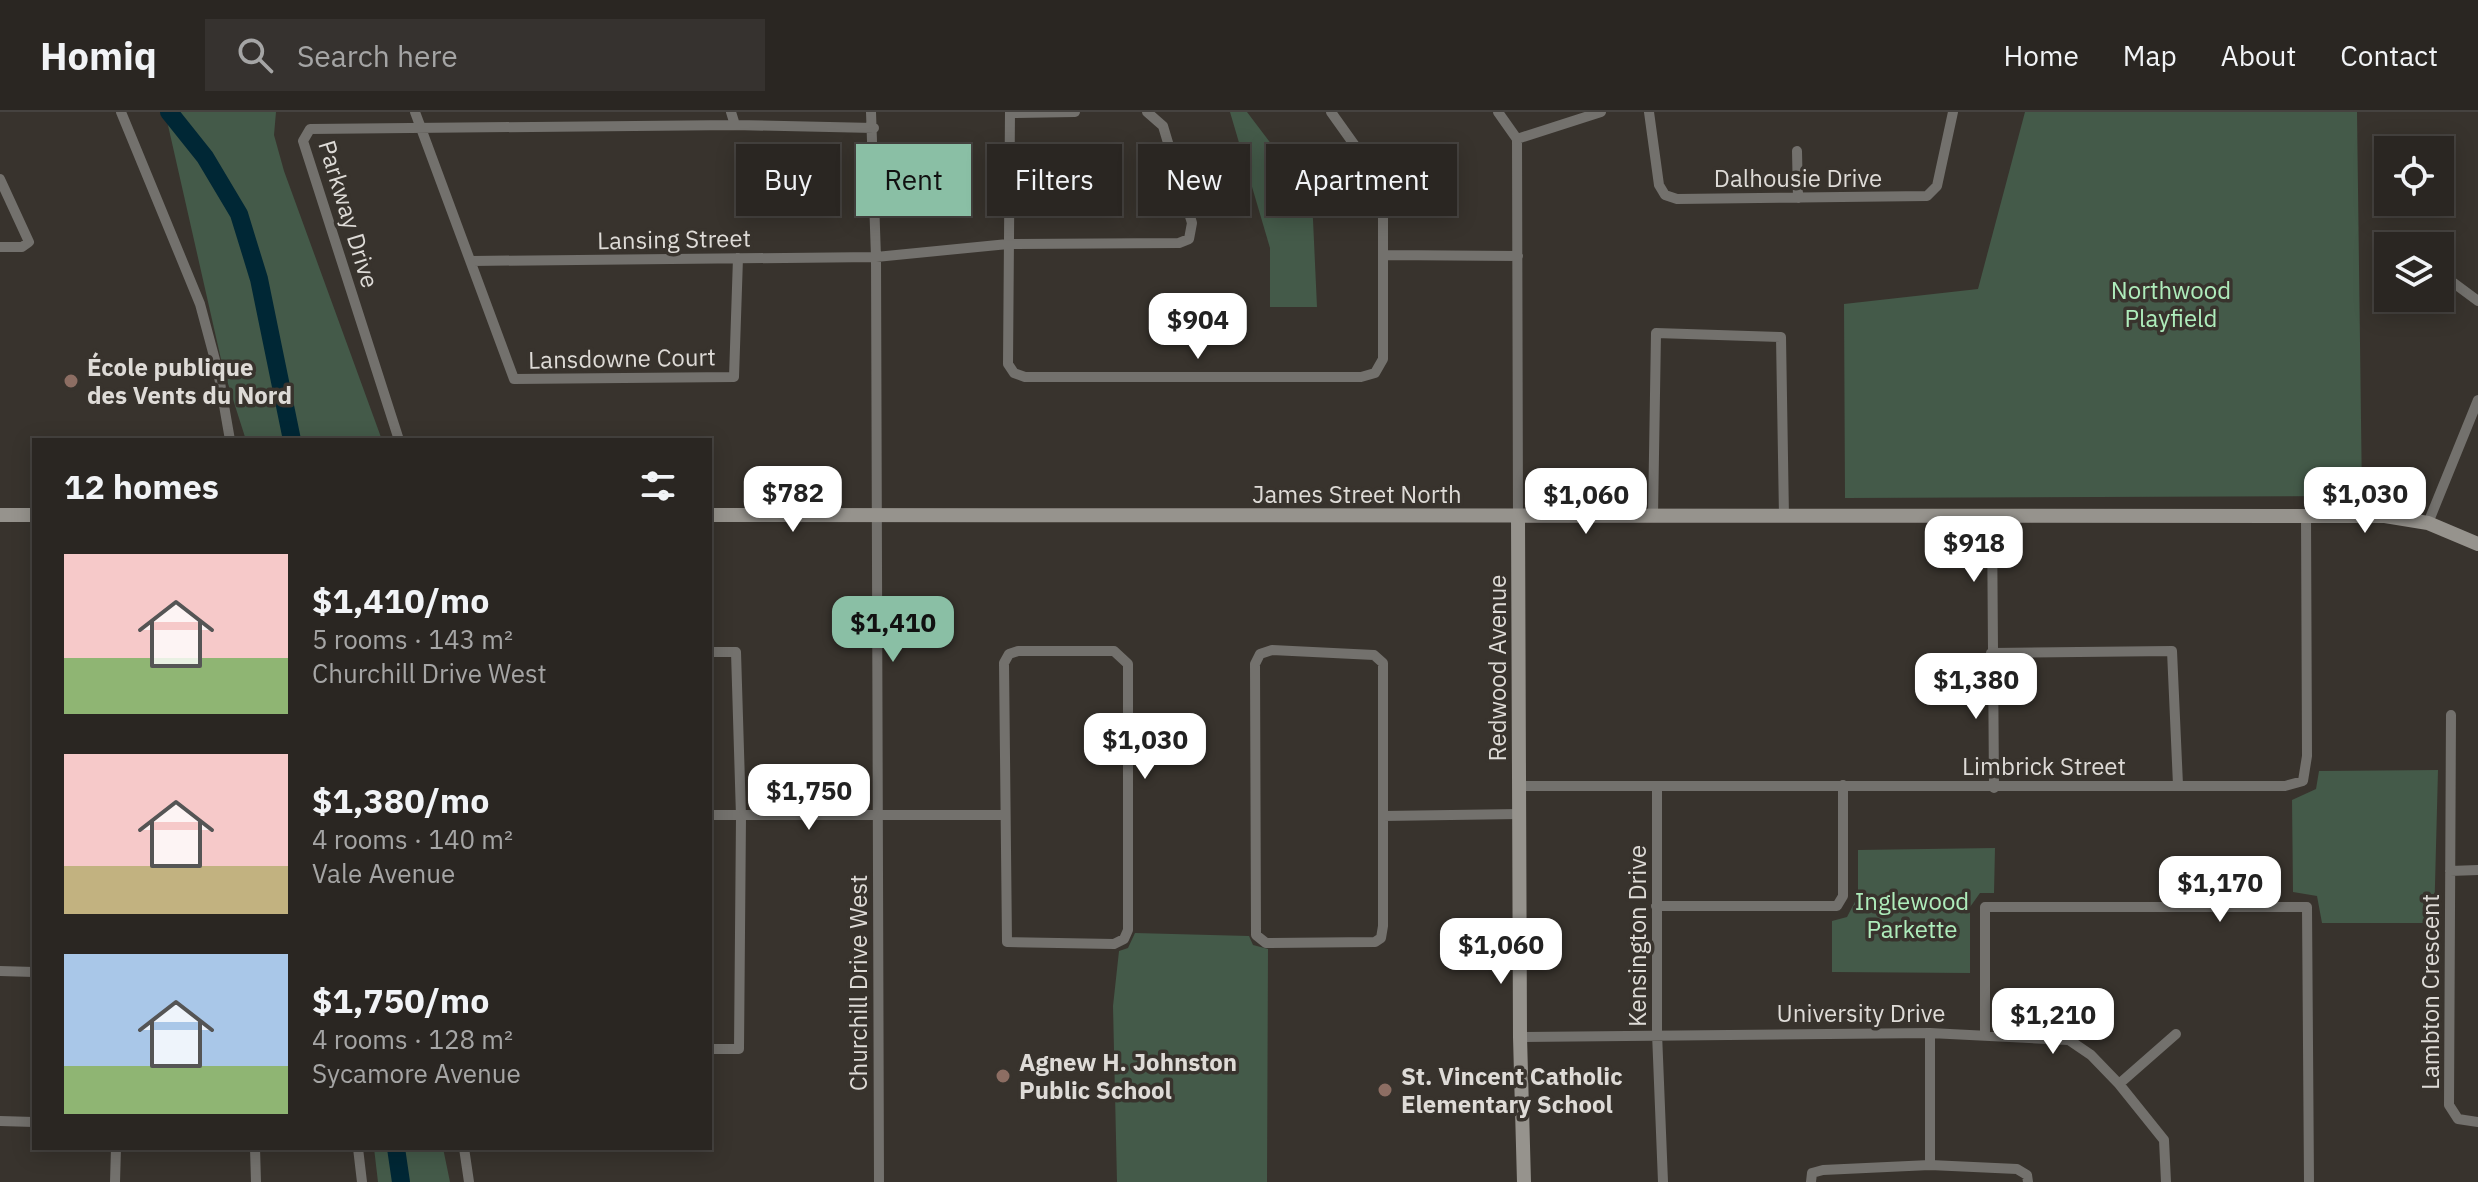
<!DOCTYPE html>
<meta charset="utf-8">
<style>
body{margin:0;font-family:"IBM Plex Sans",sans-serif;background:#36322f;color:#f1f3f6;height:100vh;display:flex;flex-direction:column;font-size:30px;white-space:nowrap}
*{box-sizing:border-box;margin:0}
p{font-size:26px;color:#a5a5a5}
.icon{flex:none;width:44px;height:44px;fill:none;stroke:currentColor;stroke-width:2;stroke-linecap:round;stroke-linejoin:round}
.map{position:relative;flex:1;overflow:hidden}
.sheet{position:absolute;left:32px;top:326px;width:680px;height:712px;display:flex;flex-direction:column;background:#2a2622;border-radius:0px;box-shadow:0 4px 20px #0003,0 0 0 2px #464340}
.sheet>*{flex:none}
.hud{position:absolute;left:736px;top:32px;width:760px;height:72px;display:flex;gap:16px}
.tools{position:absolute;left:2374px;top:24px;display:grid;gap:16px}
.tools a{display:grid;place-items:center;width:80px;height:80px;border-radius:0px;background:#2a2622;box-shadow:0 4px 20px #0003,0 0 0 2px #464340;font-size:40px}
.price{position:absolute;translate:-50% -68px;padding:0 18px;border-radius:16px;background:#fff;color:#222;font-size:26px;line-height:52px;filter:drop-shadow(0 2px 4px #0008)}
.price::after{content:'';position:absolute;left:50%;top:48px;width:24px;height:18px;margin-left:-12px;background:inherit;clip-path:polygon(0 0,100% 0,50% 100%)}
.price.current{background:#8abfa5;color:#111}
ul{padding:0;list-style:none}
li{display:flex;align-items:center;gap:24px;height:200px;padding:0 32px}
li span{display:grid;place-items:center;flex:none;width:224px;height:160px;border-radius:0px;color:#555}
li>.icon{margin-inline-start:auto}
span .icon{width:96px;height:96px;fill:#fffc;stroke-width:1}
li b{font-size:34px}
h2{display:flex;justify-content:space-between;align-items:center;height:96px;padding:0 32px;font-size:34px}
.tag{padding:0 28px;border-radius:0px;background:#2a2622;box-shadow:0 4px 20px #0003,0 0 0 2px #464340;font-size:28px;line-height:72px}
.tag.current{background:#8abfa5;color:#111}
header{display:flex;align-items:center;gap:48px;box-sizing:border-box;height:112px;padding:0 40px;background:#2a2622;border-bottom:2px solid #464340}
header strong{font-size:38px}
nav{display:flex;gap:44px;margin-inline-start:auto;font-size:28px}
.search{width:560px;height:72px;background:#36322f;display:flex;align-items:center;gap:20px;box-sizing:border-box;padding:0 28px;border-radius:0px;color:#a5a5a5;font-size:30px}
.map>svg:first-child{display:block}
</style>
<header>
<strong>Homiq</strong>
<div class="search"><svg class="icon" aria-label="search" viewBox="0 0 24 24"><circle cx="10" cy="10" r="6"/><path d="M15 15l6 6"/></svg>Search here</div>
<nav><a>Home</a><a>Map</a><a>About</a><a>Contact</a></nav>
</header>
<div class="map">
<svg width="2478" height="1070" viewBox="0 0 2478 1070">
<rect width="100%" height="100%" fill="#38332d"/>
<path fill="#445a49" d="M 165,0 L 276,0 L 274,23 L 284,59 L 382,328 L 248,328 L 245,325 L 223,256 Z
M 1230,0 L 1247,0 L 1312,86 L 1317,195 L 1270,195 L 1270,136 Z
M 2025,0 L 2357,0 L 2362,384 L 1845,386 L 1844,192 L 1978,177 Z
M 2438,658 L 2434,811 L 2322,811 L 2317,784 L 2293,780 L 2292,688 L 2316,677 L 2319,659 Z
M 1995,736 L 1994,781 L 1980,781 L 1970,795 L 1970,861 L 1832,860 L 1832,809 L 1847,805 L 1858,784 L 1858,738 Z
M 1135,821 L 1249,824 L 1253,833 L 1268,837 L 1267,1070 L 1117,1070 L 1113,894 L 1119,839 L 1128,836 Z
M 374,1036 L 443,1036 L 450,1070 L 378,1070 Z"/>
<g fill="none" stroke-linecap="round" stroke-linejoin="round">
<path stroke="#002735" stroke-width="18" d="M 169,0 L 205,45 L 239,102 L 259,167 L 292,328
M 396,1036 L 401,1070"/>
<path stroke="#73716d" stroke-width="10" d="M 121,0 L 200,192 L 218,259 L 230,328
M 415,0 L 514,267 L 734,265 L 738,146
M 731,0 L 735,13
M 871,0 L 876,145 L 879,1070
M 1010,0 L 1008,252 L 1014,261 L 1025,265 L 1361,265 L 1375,261 L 1383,247 L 1383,85 L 1378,66 L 1331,0
M 1498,0 L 1517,27 L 1518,405
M 1649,0 L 1659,73 L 1665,83 L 1677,87 L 1927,84 L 1937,74 L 1953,0
M 1010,1 L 1075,0
M 1517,27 L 1601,0
M 1797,39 L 1798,86
M 0,67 L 29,130 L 22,135 L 0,135
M 1385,143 L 1518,144
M 472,149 L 876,145 L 1008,132 L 1179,131 L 1189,127 L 1192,111 L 1163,14 L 1147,0
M 2451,169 L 2478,189
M 399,328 L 303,29 L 310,17 L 735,13 L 874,16
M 1992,403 L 1994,676
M 1653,404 L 1656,221 L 1781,225 L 1784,405
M 2428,411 L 2478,288
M 1272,538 L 1374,543 L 1383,551 L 1383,814 L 1381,826 L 1375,830 L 1266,831 L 1256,823 L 1255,552 L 1260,542 Z
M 1018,539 L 1114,539 L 1128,552 L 1128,818 L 1124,827 L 1114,832 L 1007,830 L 1004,551 L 1009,542 Z
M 710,540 L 736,540 L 741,704 L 739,937 L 710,937
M 1991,541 L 2172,539 L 2178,673
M 2451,603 L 2449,993 L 2458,1007 L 2478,1010
M 1519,674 L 2285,674 L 2303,669 L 2307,644 L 2306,404
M 1657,674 L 1657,921 L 1663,1070
M 710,703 L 1004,703
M 1383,704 L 1519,702
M 2450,759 L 2478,758
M 1656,794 L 1837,794 L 1843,784 L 1843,673
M 0,859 L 34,860
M 1985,922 L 1985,795 L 2307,795 L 2309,1070
M 1520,925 L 1930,921 L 2069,928 L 2091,943 L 2119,972 L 2164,1028 L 2166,1070
M 2119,972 L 2176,922
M 0,1009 L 34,1010
M 255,1036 L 256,1070
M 358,1036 L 362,1070
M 464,1036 L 469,1070
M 1930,1053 L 1930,921
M 115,1070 L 116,1036
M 1811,1070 L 1812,1061 L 1823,1058 L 1930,1053 L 2017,1057 L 2027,1063 L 2028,1070"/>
<path stroke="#96938d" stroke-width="14" d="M 0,403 L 34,403
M 710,403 L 2385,404 L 2428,411 L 2478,432
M 1518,405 L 1520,925 L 1524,1070"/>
</g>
<g fill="#8d6e63" stroke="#38332d" stroke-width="3">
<circle cx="71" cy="269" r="8"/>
<circle cx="1003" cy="964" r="8"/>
<circle cx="1385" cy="978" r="8"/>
</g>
<g text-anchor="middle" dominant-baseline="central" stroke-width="7" stroke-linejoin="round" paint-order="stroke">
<g font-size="24" fill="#dedbd7" stroke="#38332d">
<text x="1798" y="66">Dalhousie Drive</text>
<text transform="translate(349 102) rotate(73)">Parkway Drive</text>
<text transform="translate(674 127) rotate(-1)">Lansing Street</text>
<text transform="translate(622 246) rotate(-1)">Lansdowne Court</text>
<text x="1357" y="382">James Street North</text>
<text transform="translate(1497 556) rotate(-90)">Redwood Avenue</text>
<text x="2044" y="654">Limbrick Street</text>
<text transform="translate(1637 824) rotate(-90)">Kensington Drive</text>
<text transform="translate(858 871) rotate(-90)">Churchill Drive West</text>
<text transform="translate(2430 880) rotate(-90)">Lambton Crescent</text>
<text x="1861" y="901">University Drive</text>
</g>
<g font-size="24" fill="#aeecbb" stroke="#38332d">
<text x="2171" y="178">Northwood<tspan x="2171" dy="28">Playfield</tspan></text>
<text x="1912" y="789">Inglewood<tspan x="1912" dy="28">Parkette</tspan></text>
</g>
<g font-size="24" font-weight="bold" fill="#dedbd7" stroke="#38332d" text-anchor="start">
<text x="87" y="255">École publique<tspan x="87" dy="28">des Vents du Nord</tspan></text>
<text x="1019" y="950">Agnew H. Johnston<tspan x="1019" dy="28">Public School</tspan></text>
<text x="1401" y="964">St. Vincent Catholic<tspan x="1401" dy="28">Elementary School</tspan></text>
</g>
</g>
</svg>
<div class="tools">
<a><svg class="icon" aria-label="locate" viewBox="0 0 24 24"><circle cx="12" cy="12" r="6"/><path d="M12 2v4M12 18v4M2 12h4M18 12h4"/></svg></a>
<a><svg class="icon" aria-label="layers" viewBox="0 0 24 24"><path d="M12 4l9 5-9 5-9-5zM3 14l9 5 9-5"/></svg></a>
</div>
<b class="price" style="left:1198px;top:249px">$904</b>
<b class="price" style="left:793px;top:422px">$782</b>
<b class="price" style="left:2365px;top:423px">$1,030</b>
<b class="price" style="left:1586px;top:424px">$1,060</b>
<b class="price" style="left:1974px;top:472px">$918</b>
<b class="price current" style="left:893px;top:552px">$1,410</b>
<b class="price" style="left:1976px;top:609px">$1,380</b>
<b class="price" style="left:1145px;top:669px">$1,030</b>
<b class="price" style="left:809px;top:720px">$1,750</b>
<b class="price" style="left:2220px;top:812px">$1,170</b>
<b class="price" style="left:1501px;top:874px">$1,060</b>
<b class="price" style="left:2053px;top:944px">$1,210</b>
<div class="hud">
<a class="tag">Buy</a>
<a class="tag current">Rent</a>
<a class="tag">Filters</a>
<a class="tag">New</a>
<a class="tag">Apartment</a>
</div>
<section class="sheet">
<h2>12 homes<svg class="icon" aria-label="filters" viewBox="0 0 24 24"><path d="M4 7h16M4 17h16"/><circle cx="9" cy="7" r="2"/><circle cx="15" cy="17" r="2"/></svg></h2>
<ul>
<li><span style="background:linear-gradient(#f6c9c9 65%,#8fb573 0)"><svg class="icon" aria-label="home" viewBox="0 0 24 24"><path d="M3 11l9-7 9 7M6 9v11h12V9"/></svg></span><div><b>$1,410/mo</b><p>5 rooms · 143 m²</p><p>Churchill Drive West</p></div></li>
<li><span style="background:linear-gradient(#f6c9c9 70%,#c2b280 0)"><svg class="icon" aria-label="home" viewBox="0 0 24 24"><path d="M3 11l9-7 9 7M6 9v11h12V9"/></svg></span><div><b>$1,380/mo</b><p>4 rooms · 140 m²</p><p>Vale Avenue</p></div></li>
<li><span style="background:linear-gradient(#a9c7e8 70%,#8fb573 0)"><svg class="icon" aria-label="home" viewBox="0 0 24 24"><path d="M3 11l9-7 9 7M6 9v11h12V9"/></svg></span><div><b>$1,750/mo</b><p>4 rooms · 128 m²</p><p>Sycamore Avenue</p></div></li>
</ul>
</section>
</div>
